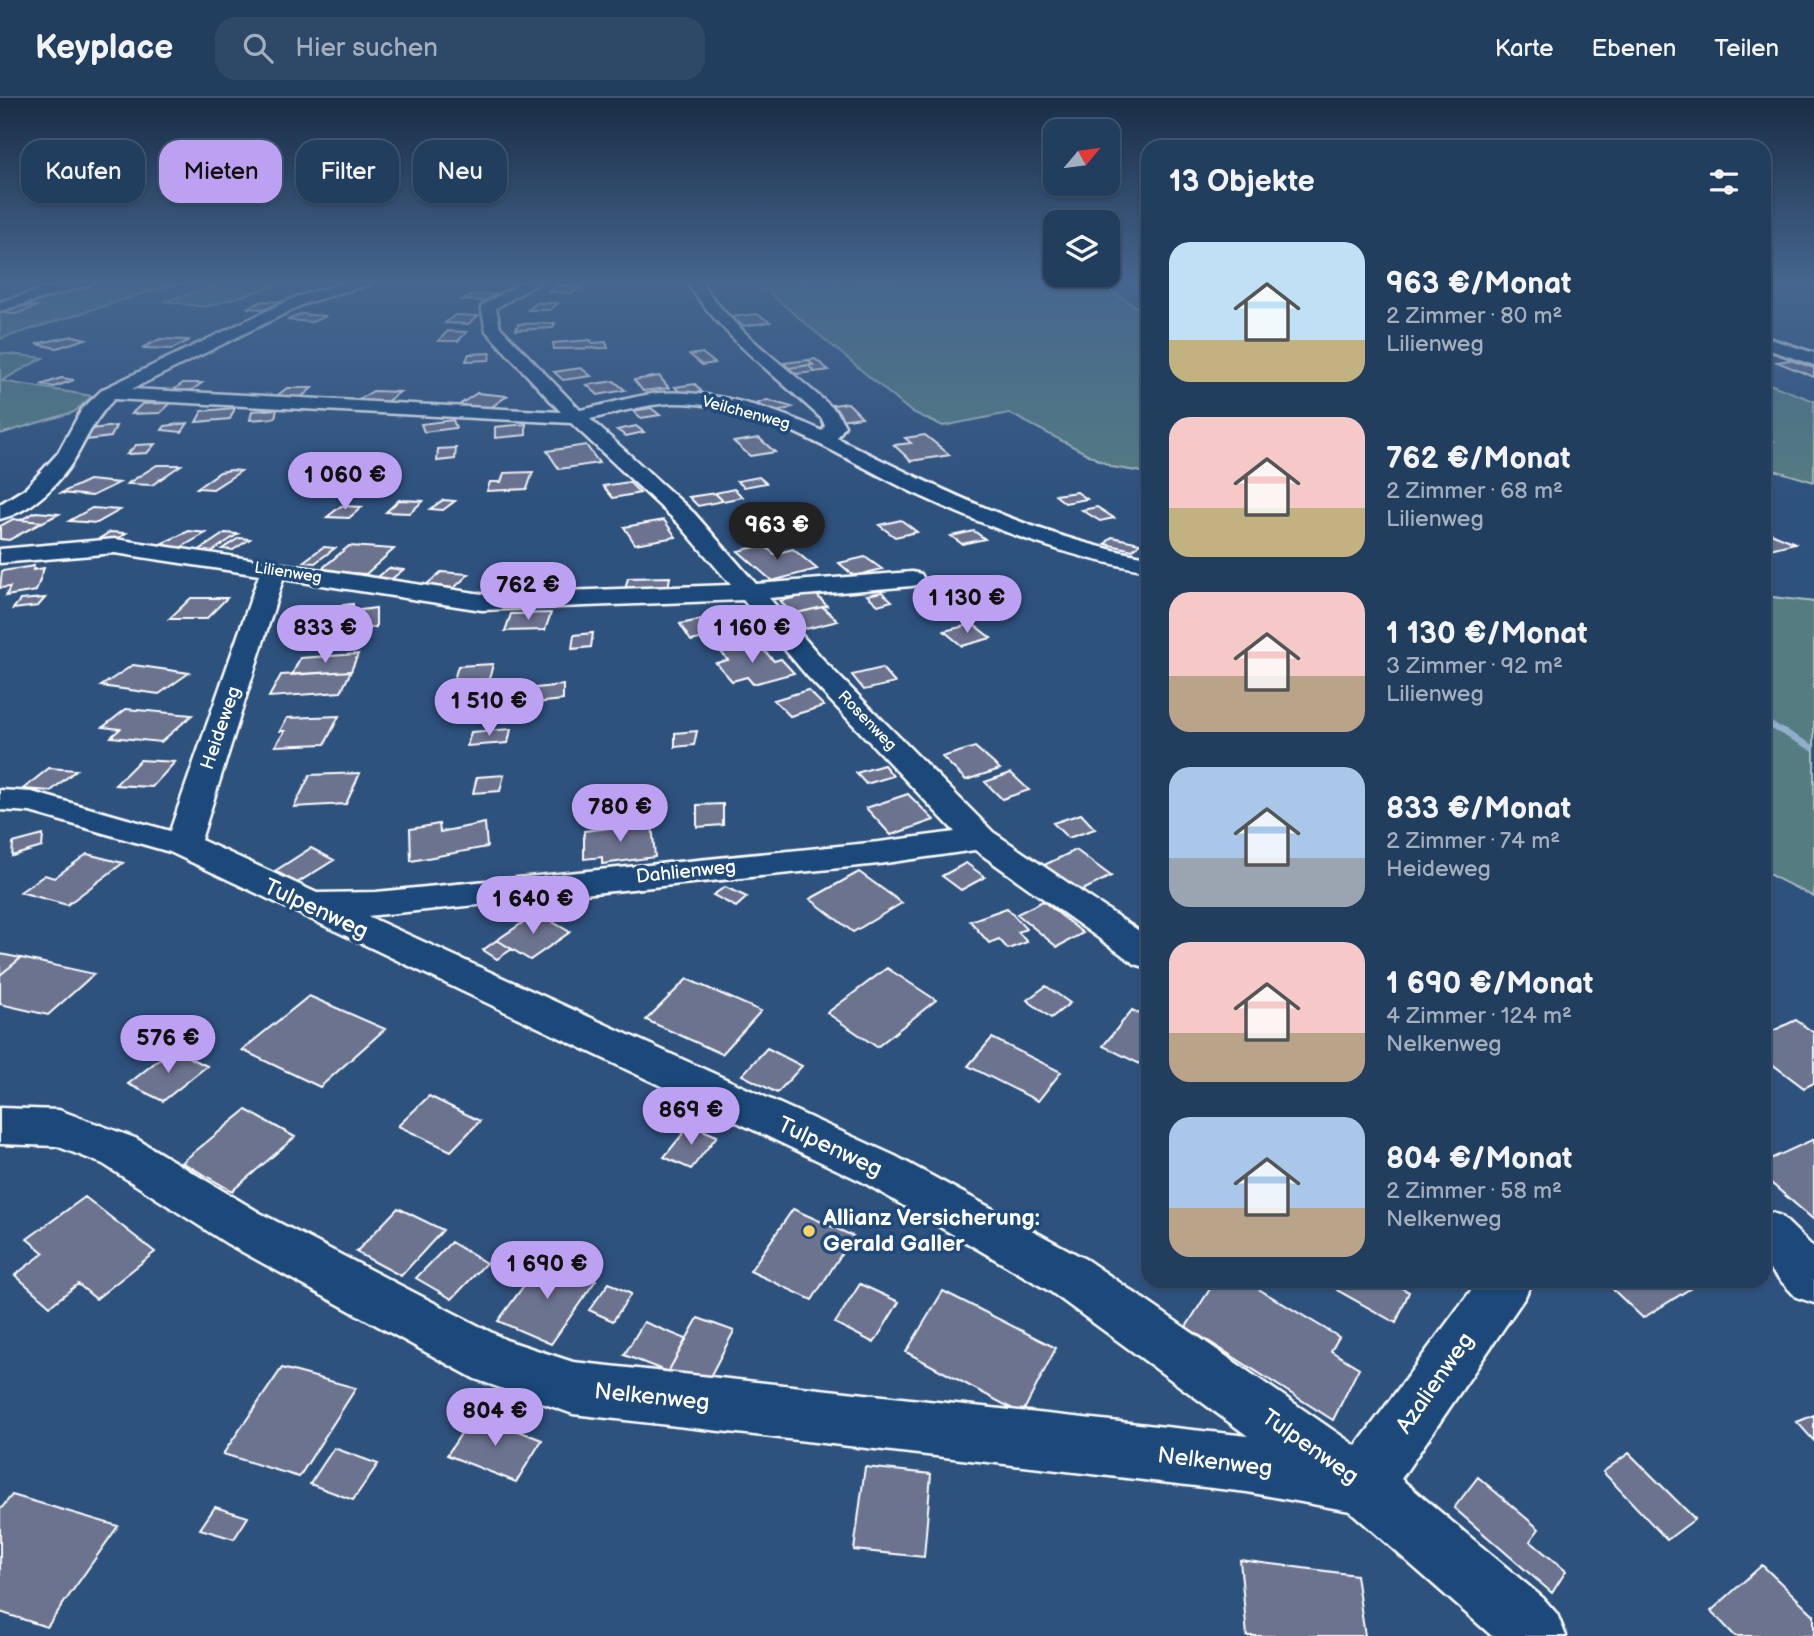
<!DOCTYPE html>
<html lang="de">
<meta charset="utf-8">
<style>
body{margin:0;font-family:"Balsamiq Sans",sans-serif;background:#2e4967;color:#f1f3f6;height:100vh;display:flex;flex-direction:column;font-size:26px;white-space:nowrap}
*{box-sizing:border-box;margin:0}
p{font-size:23px;color:#a2aebc}
.icon{flex:none;width:38px;height:38px;fill:none;stroke:currentColor;stroke-width:2;stroke-linecap:round;stroke-linejoin:round}
.map{position:relative;flex:1;overflow:hidden}
.drawer{position:absolute;left:1141px;top:42px;width:630px;height:1148px;display:flex;flex-direction:column;background:#223e5e;border-radius:21px;box-shadow:0 2px 5px #0004,0 0 0 2px #3f5773}
.drawer>*{flex:none}
.banner{position:absolute;left:21px;top:42px;width:665px;height:63px;display:flex;gap:14px}
.needle{width:46px;rotate:61deg}
.tools{position:absolute;left:1043px;top:21px;display:grid;gap:14px}
.tools a{display:grid;place-items:center;width:77px;height:77px;border-radius:14px;background:#223e5e;box-shadow:0 2px 5px #0004,0 0 0 2px #3f5773;font-size:35px}
.price{position:absolute;translate:-50% -60px;padding:0 16px;border-radius:24px;background:#bca0f2;color:#111;font-size:23px;line-height:46px;filter:drop-shadow(0 2px 4px #0008)}
.price::after{content:'';position:absolute;left:50%;top:42px;width:21px;height:16px;margin-left:-10px;background:inherit;clip-path:polygon(0 0,100% 0,50% 100%)}
.price.on{background:#222;color:#fff}
ul{padding:0;list-style:none}
li{display:flex;align-items:center;gap:21px;height:175px;padding:0 28px}
li span{display:grid;place-items:center;flex:none;width:196px;height:140px;border-radius:21px;color:#555}
li>.icon{margin-inline-start:auto}
span .icon{width:84px;height:84px;fill:#fffc;stroke-width:1}
li b{font-size:30px}
h2{display:flex;justify-content:space-between;align-items:center;height:84px;padding:0 28px;font-size:30px}
.tag{padding:0 24px;border-radius:21px;background:#223e5e;box-shadow:0 2px 5px #0004,0 0 0 2px #3f5773;font-size:24px;line-height:63px}
.tag.on{background:#bca0f2;color:#111}
header{display:flex;align-items:center;gap:42px;box-sizing:border-box;height:98px;padding:0 35px;background:#223e5e;border-bottom:2px solid #3f5773}
header strong{font-size:33px}
nav{display:flex;gap:38px;margin-inline-start:auto;font-size:24px}
.search{width:490px;height:63px;background:#2e4967;display:flex;align-items:center;gap:18px;box-sizing:border-box;padding:0 24px;border-radius:21px;color:#a2aebc;font-size:26px}
.map>svg:first-child{display:block}
</style>
<header>
<strong>Keyplace</strong>
<div class="search"><svg class="icon" aria-label="search" viewBox="0 0 24 24"><circle cx="10" cy="10" r="6"/><path d="M15 15l6 6"/></svg>Hier suchen</div>
<nav><a>Karte</a><a>Ebenen</a><a>Teilen</a></nav>
</header>
<div class="map">
<svg width="1814" height="1538" viewBox="0 0 1814 1538">
<rect width="100%" height="100%" fill="#2e527e"/>
<filter id="ink" filterUnits="userSpaceOnUse"><feTurbulence type="fractalNoise" baseFrequency=".0143" numOctaves="2"/><feDisplacementMap in="SourceGraphic" scale="14" xChannelSelector="R" yChannelSelector="G"/><feConvolveMatrix kernelMatrix="1 2 1 2 8 2 1 2 1" color-interpolation-filters="sRGB"/></filter>
<g filter="url(#ink)">
<path fill="#547b81" stroke="#aabdc0" stroke-width="2" d="M 86,183 L 292,183 L 205,209 L 164,203 L 214,189 L 194,184 L 167,188 L 0,241 L 0,209 Z
M 755,183 L 1094,183 L 1148,216 L 1148,375 L 1112,369 L 1009,315 L 943,328 L 910,313 Z
M 0,255 L 43,260 L 1,283 L 92,298 L 74,314 L 0,336 Z
M 1764,284 L 1814,303 L 1814,384 L 1764,369 L 1764,345 L 1773,343 L 1764,339 Z
M 1764,498 L 1814,504 L 1814,799 L 1764,774 Z"/>
<g fill="none" stroke-linecap="round" stroke-linejoin="round">
<path fill="#92afca" fill-rule="evenodd" d="M 1764,620 L 1814,647 L 1814,654 L 1764,627 Z"/>
</g>
<path fill="#6c738f" stroke="#fff" stroke-width="2" d="M 559,187 L 582,188 L 572,195 L 549,194 Z
M 497,196 L 484,203 L 462,202 L 472,197 Z
M 263,203 L 282,204 L 266,211 L 247,210 Z
M 537,205 L 558,205 L 550,212 L 528,212 Z
M 22,208 L 38,208 L 16,216 L 0,215 Z
M 300,216 L 326,218 L 312,224 L 288,222 Z
M 757,216 L 770,224 L 744,228 L 731,219 Z
M 455,217 L 478,218 L 468,226 L 445,225 Z
M 555,225 L 553,230 L 516,232 L 518,226 Z
M 448,233 L 467,234 L 458,243 L 438,243 Z
M 73,238 L 86,241 L 57,250 L 36,246 Z
M 160,241 L 190,242 L 172,251 L 142,250 Z
M 591,242 L 592,245 L 606,244 L 608,250 L 554,251 L 553,245 Z
M 491,255 L 489,262 L 466,263 L 469,256 Z
M 702,255 L 715,265 L 702,267 L 690,257 Z
M 815,261 L 829,272 L 815,274 L 808,267 L 813,267 L 808,262 Z
M 808,262 L 813,267 L 789,270 L 784,265 Z
M 1790,262 L 1814,270 L 1814,279 L 1777,264 Z
M 808,267 L 815,274 L 796,276 L 789,270 Z
M 581,270 L 591,278 L 563,282 L 554,274 Z
M 659,278 L 669,290 L 643,293 L 634,282 Z
M 61,280 L 74,282 L 54,289 L 41,287 Z
M 614,283 L 625,292 L 598,297 L 587,287 Z
M 183,285 L 202,285 L 192,292 L 172,293 Z
M 695,286 L 702,294 L 681,296 L 675,289 Z
M 287,290 L 312,290 L 300,300 L 275,299 Z
M 373,293 L 400,294 L 383,306 L 355,304 Z
M 477,295 L 507,298 L 490,310 L 459,307 Z
M 767,302 L 792,309 L 775,315 L 750,308 Z
M 171,305 L 160,315 L 131,316 L 142,306 Z
M 848,305 L 862,319 L 840,322 L 825,308 Z
M 235,310 L 230,321 L 196,324 L 202,313 Z
M 651,310 L 660,317 L 641,320 L 633,313 Z
M 277,311 L 275,320 L 250,322 L 252,313 Z
M 453,322 L 456,330 L 424,334 L 421,326 Z
M 188,325 L 182,334 L 162,332 L 165,328 Z
M 526,326 L 526,337 L 495,340 L 495,329 Z
M 116,328 L 111,339 L 86,342 L 91,331 Z
M 636,328 L 644,334 L 626,338 L 617,332 Z
M 925,337 L 950,357 L 911,363 L 894,347 L 911,345 L 905,340 Z
M 759,340 L 775,354 L 750,358 L 734,344 Z
M 155,346 L 147,355 L 127,356 L 136,347 Z
M 586,347 L 599,365 L 559,371 L 547,353 Z
M 456,350 L 455,361 L 437,363 L 438,351 Z
M 157,367 L 181,367 L 152,387 L 127,386 Z
M 231,372 L 241,373 L 213,391 L 197,390 L 220,374 Z
M 533,374 L 527,391 L 487,393 L 490,384 L 501,384 L 504,375 Z
M 759,379 L 766,385 L 744,389 L 737,383 Z
M 89,382 L 119,385 L 92,398 L 61,395 Z
M 629,384 L 640,395 L 613,400 L 603,388 Z
M 734,391 L 743,399 L 723,403 L 715,395 Z
M 1077,394 L 1087,401 L 1065,405 L 1055,397 Z
M 715,395 L 723,403 L 698,408 L 689,399 Z
M 399,402 L 423,403 L 410,415 L 386,414 Z
M 443,402 L 455,403 L 443,412 L 430,411 Z
M 341,408 L 362,409 L 349,420 L 327,419 Z
M 1097,409 L 1114,420 L 1100,423 L 1082,412 Z
M 92,410 L 120,412 L 97,425 L 69,423 Z
M 36,414 L 59,416 L 43,424 L 20,422 Z
M 13,421 L 20,422 L 43,424 L 9,442 L 0,441 L 0,428 Z
M 664,422 L 676,439 L 635,446 L 624,429 Z
M 901,422 L 917,434 L 895,439 L 879,427 Z
M 1764,432 L 1795,445 L 1770,451 L 1764,448 Z
M 189,433 L 206,435 L 180,450 L 154,449 Z
M 974,433 L 985,441 L 962,446 L 951,438 Z
M 110,434 L 126,435 L 109,446 L 92,445 Z
M 225,435 L 238,436 L 211,454 L 198,453 Z
M 1112,439 L 1140,445 L 1133,452 L 1105,446 Z
M 239,440 L 250,441 L 233,452 L 222,451 Z
M 764,447 L 774,456 L 793,451 L 817,471 L 772,483 L 738,453 Z
M 349,448 L 394,451 L 366,476 L 319,473 Z
M 323,449 L 335,450 L 315,465 L 303,464 Z
M 865,459 L 882,471 L 854,478 L 839,465 Z
M 34,468 L 33,472 L 44,470 L 36,493 L 6,498 L 10,489 L 0,490 L 2,473 Z
M 389,470 L 403,472 L 389,483 L 374,482 Z
M 564,470 L 555,493 L 503,494 L 513,471 Z
M 441,474 L 469,476 L 454,490 L 426,487 Z
M 670,479 L 668,490 L 625,492 L 628,480 Z
M 982,486 L 990,492 L 974,496 L 966,490 Z
M 882,494 L 892,503 L 878,507 L 867,497 Z
M 815,495 L 827,508 L 792,516 L 780,503 Z
M 45,500 L 38,508 L 13,511 L 20,502 Z
M 191,500 L 227,500 L 206,521 L 169,521 Z
M 353,506 L 353,513 L 376,510 L 376,529 L 294,538 L 296,528 L 312,526 L 314,511 Z
M 823,509 L 838,523 L 806,531 L 792,516 Z
M 743,513 L 756,529 L 691,543 L 680,526 Z
M 551,515 L 545,532 L 505,533 L 511,516 Z
M 973,526 L 991,540 L 962,548 L 944,533 Z
M 593,535 L 591,549 L 572,551 L 574,537 Z
M 757,545 L 774,563 L 781,561 L 794,575 L 753,586 L 747,579 L 732,583 L 716,565 L 728,562 L 721,554 Z
M 358,556 L 351,573 L 292,577 L 300,560 Z
M 493,566 L 489,582 L 453,585 L 458,568 Z
M 133,567 L 189,575 L 159,596 L 101,588 Z
M 882,570 L 895,585 L 864,592 L 852,577 Z
M 351,573 L 341,594 L 269,599 L 281,577 Z
M 563,587 L 563,602 L 526,606 L 527,591 Z
M 808,592 L 824,608 L 790,618 L 774,602 Z
M 126,611 L 192,617 L 161,644 L 111,639 L 120,631 L 103,629 Z
M 339,618 L 325,646 L 275,648 L 285,633 L 280,633 L 287,620 Z
M 511,631 L 508,645 L 467,648 L 471,634 Z
M 697,633 L 694,647 L 675,649 L 675,635 Z
M 975,649 L 1000,671 L 966,682 L 942,659 Z
M 140,662 L 175,664 L 152,689 L 115,687 Z
M 884,667 L 893,678 L 866,686 L 856,675 Z
M 49,670 L 76,672 L 51,693 L 23,691 Z
M 360,675 L 346,706 L 294,709 L 310,677 Z
M 1011,675 L 1029,692 L 1002,701 L 985,684 Z
M 504,677 L 500,693 L 473,695 L 477,679 Z
M 908,696 L 934,722 L 891,737 L 866,710 Z
M 723,706 L 723,727 L 697,729 L 697,707 Z
M 1081,716 L 1095,731 L 1068,740 L 1053,725 Z
M 485,725 L 487,749 L 411,763 L 410,731 L 439,726 L 440,734 Z
M 652,725 L 655,759 L 602,766 L 602,759 L 584,761 L 584,733 Z
M 43,737 L 42,749 L 12,758 L 13,745 Z
M 311,750 L 334,762 L 297,785 L 275,773 Z
M 1076,752 L 1111,778 L 1075,796 L 1040,769 Z
M 87,756 L 123,765 L 67,807 L 20,794 L 45,777 L 54,780 Z
M 966,765 L 985,779 L 961,792 L 942,778 Z
M 859,774 L 902,805 L 853,834 L 810,801 Z
M 725,789 L 747,799 L 736,809 L 713,797 Z
M 1043,803 L 1083,835 L 1057,849 L 1017,816 Z
M 1007,810 L 1026,831 L 1018,834 L 1027,844 L 1008,851 L 999,841 L 989,845 L 970,823 Z
M 537,815 L 570,834 L 530,862 L 497,842 Z
M 497,842 L 512,851 L 497,861 L 483,852 Z
M 0,856 L 21,860 L 0,877 Z
M 21,860 L 94,876 L 48,917 L 0,906 L 0,877 Z
M 887,870 L 936,902 L 877,949 L 827,915 Z
M 687,881 L 761,913 L 722,956 L 646,922 Z
M 1046,888 L 1070,905 L 1051,920 L 1027,902 Z
M 309,898 L 385,931 L 320,989 L 242,952 Z
M 1132,912 L 1148,920 L 1148,970 L 1103,948 Z
M 1796,922 L 1814,935 L 1814,985 L 1804,990 L 1764,960 L 1764,937 Z
M 992,940 L 1061,974 L 1038,1003 L 968,968 Z
M 767,950 L 802,968 L 777,995 L 742,977 Z
M 172,951 L 207,968 L 163,1003 L 128,986 Z
M 429,998 L 480,1023 L 451,1053 L 398,1028 Z
M 246,1012 L 295,1039 L 232,1093 L 182,1064 Z
M 690,1027 L 717,1038 L 691,1071 L 664,1059 Z
M 1814,1041 L 1814,1122 L 1764,1079 L 1764,1064 Z
M 85,1099 L 155,1154 L 96,1201 L 78,1186 L 50,1208 L 15,1177 L 44,1155 L 27,1141 Z
M 398,1110 L 443,1132 L 401,1178 L 356,1154 Z
M 793,1111 L 853,1138 L 812,1202 L 750,1173 Z
M 451,1144 L 486,1165 L 452,1201 L 416,1180 Z
M 544,1160 L 596,1182 L 551,1246 L 498,1223 Z
M 1215,1183 L 1245,1183 L 1339,1239 L 1331,1253 L 1359,1270 L 1333,1322 L 1186,1229 Z
M 1342,1183 L 1389,1183 L 1409,1194 L 1396,1225 L 1337,1192 Z
M 1604,1183 L 1683,1183 L 1691,1190 L 1643,1220 Z
M 609,1185 L 631,1196 L 613,1223 L 589,1212 Z
M 860,1186 L 899,1204 L 874,1245 L 835,1225 Z
M 943,1193 L 1056,1250 L 1022,1316 L 906,1254 Z
M 698,1220 L 734,1233 L 705,1288 L 668,1274 Z
M 644,1224 L 686,1241 L 668,1274 L 624,1257 Z
M 282,1270 L 356,1290 L 299,1379 L 223,1356 Z
M 474,1316 L 542,1342 L 516,1384 L 447,1357 Z
M 1814,1317 L 1814,1343 L 1797,1324 Z
M 334,1350 L 378,1366 L 353,1402 L 310,1386 Z
M 1629,1355 L 1695,1421 L 1667,1442 L 1603,1374 Z
M 865,1369 L 931,1376 L 924,1459 L 854,1452 Z
M 1478,1379 L 1539,1431 L 1530,1443 L 1566,1473 L 1552,1495 L 1454,1410 Z
M 12,1397 L 118,1428 L 47,1529 L 0,1514 L 0,1412 Z
M 215,1409 L 248,1419 L 234,1441 L 200,1431 Z
M 1240,1462 L 1356,1477 L 1365,1538 L 1247,1538 Z
M 1762,1467 L 1814,1517 L 1814,1538 L 1735,1538 L 1711,1513 Z"/>
<g fill="none" stroke-linecap="round" stroke-linejoin="round">
<g stroke="#fff" stroke-width="5">
<path id="minor" d="M 71,183 L 93,183 L 91,186 L 0,213 L 0,204 Z
M 350,183 L 372,183 L 370,186 L 306,205 L 132,291 L 561,314 L 486,233 L 481,208 L 524,183 L 542,183 L 496,210 L 500,229 L 580,312 C 606,307 632,298 659,295 C 709,291 777,311 822,333 L 825,328 L 822,321 C 774,276 722,239 686,183 L 700,183 C 736,236 790,271 837,314 L 845,328 L 837,340 C 937,390 1037,440 1148,459 L 1148,473 C 1066,459 991,431 916,396 C 840,360 762,304 673,305 C 645,306 617,315 590,321 L 694,415 L 756,486 L 912,474 L 921,476 L 924,481 L 921,486 L 912,488 L 769,500 L 827,566 L 993,734 L 1148,839 L 1148,870 L 1135,866 L 975,752 L 879,766 L 367,818 L 895,1058 L 1087,1162 L 1356,1348 L 1478,1183 L 1532,1183 L 1525,1199 L 1401,1381 L 1543,1500 L 1557,1516 L 1566,1538 L 1492,1538 L 1350,1413 L 1247,1394 L 573,1316 L 475,1281 L 226,1145 L 103,1066 L 56,1048 L 0,1046 L 0,1010 L 59,1012 L 135,1040 L 260,1115 L 506,1242 L 573,1264 L 1248,1338 L 1051,1194 L 863,1084 L 170,754 L 30,714 L 0,712 L 0,692 L 32,694 L 170,733 L 259,477 L 115,455 L 0,465 L 0,451 L 115,441 L 482,496 L 731,487 L 678,425 L 571,325 L 114,301 C 97,318 89,335 78,355 C 61,385 33,413 0,421 L 0,406 L 26,390 L 58,355 L 82,311 L 103,291 L 296,199 ZM 283,481 L 482,512 L 743,502 L 807,578 L 955,734 L 879,744 L 376,794 L 317,795 L 201,742 Z
M 1764,1112 L 1781,1118 L 1814,1150 L 1814,1205 L 1796,1199 L 1764,1165 Z"/>
</g>
<g stroke="#fff" stroke-width="6">
<path id="secondary" d="M 1764,239 L 1814,255 L 1814,267 L 1764,250 Z"/>
</g>
<use href="#minor" fill="#1f4a7a" fill-rule="evenodd"/>
<use href="#secondary" fill="#1f4a7a" fill-rule="evenodd"/>
</g>
</g>
<linearGradient id="sky" x2="0" y2="1"><stop stop-color="#192d45"/><stop offset="0.46" stop-color="#46668f"/><stop offset="1" stop-color="#46668f" stop-opacity="0"/></linearGradient>
<rect width="1814" height="398" fill="url(#sky)"/>
<circle fill="#ffd166" stroke="#1f4a7a" stroke-width="2.5" cx="809" cy="1133" r="7"/>
<g text-anchor="middle" dominant-baseline="central" stroke-width="7" stroke-linejoin="round" paint-order="stroke">
<g font-size="16" fill="#fff" stroke="#1f4a7a">
<text transform="translate(746 315) rotate(15)">Veilchenweg</text>
<text transform="translate(288 475) rotate(9)">Lilienweg</text>
<text transform="translate(867 623) rotate(46)">Rosenweg</text>
</g>
<g font-size="19" fill="#fff" stroke="#1f4a7a">
<text transform="translate(221 630) rotate(-71)">Heideweg</text>
<text transform="translate(686 774) rotate(-6)">Dahlienweg</text>
</g>
<g font-size="23" fill="#fff" stroke="#1f4a7a">
<text transform="translate(316 811) rotate(25)">Tulpenweg</text>
<text transform="translate(830 1049) rotate(25)">Tulpenweg</text>
<text transform="translate(1435 1285) rotate(-55)">Azalienweg</text>
<text transform="translate(652 1299) rotate(6)">Nelkenweg</text>
<text transform="translate(1310 1349) rotate(35)">Tulpenweg</text>
<text transform="translate(1215 1364) rotate(7)">Nelkenweg</text>
</g>
<g font-size="23" font-weight="bold" fill="#fff" stroke="#1f4a7a" text-anchor="start">
<text x="823" y="1120">Allianz Versicherung:<tspan x="823" dy="26">Gerald Galler</tspan></text>
</g>
</g>
</svg>
<div class="tools">
<a><svg class="needle" viewBox="-14 -14 28 28"><path d="M0-13l5 13h-10z" fill="#e53935"/><path d="M0 13l5-13h-10z" fill="#a2aebc"/></svg></a>
<a><svg class="icon" aria-label="layers" viewBox="0 0 24 24"><path d="M12 4l9 5-9 5-9-5zM3 14l9 5 9-5"/></svg></a>
</div>
<b class="price" style="left:345px;top:414px">1 060 €</b>
<b class="price on" style="left:777px;top:464px">963 €</b>
<b class="price" style="left:528px;top:524px">762 €</b>
<b class="price" style="left:967px;top:537px">1 130 €</b>
<b class="price" style="left:325px;top:567px">833 €</b>
<b class="price" style="left:752px;top:567px">1 160 €</b>
<b class="price" style="left:489px;top:640px">1 510 €</b>
<b class="price" style="left:620px;top:746px">780 €</b>
<b class="price" style="left:533px;top:838px">1 640 €</b>
<b class="price" style="left:168px;top:977px">576 €</b>
<b class="price" style="left:691px;top:1049px">869 €</b>
<b class="price" style="left:547px;top:1203px">1 690 €</b>
<b class="price" style="left:495px;top:1350px">804 €</b>
<div class="banner">
<a class="tag">Kaufen</a>
<a class="tag on">Mieten</a>
<a class="tag">Filter</a>
<a class="tag">Neu</a>
</div>
<section class="drawer">
<h2>13 Objekte<svg class="icon" aria-label="filters" viewBox="0 0 24 24"><path d="M4 7h16M4 17h16"/><circle cx="9" cy="7" r="2"/><circle cx="15" cy="17" r="2"/></svg></h2>
<ul>
<li><span style="background:linear-gradient(#bfe0f5 70%,#c2b280 0)"><svg class="icon" aria-label="home" viewBox="0 0 24 24"><path d="M3 11l9-7 9 7M6 9v11h12V9"/></svg></span><div><b>963 €/Monat</b><p>2 Zimmer · 80 m²</p><p>Lilienweg</p></div></li>
<li><span style="background:linear-gradient(#f6c9c9 65%,#c2b280 0)"><svg class="icon" aria-label="home" viewBox="0 0 24 24"><path d="M3 11l9-7 9 7M6 9v11h12V9"/></svg></span><div><b>762 €/Monat</b><p>2 Zimmer · 68 m²</p><p>Lilienweg</p></div></li>
<li><span style="background:linear-gradient(#f6c9c9 60%,#b9a48a 0)"><svg class="icon" aria-label="home" viewBox="0 0 24 24"><path d="M3 11l9-7 9 7M6 9v11h12V9"/></svg></span><div><b>1 130 €/Monat</b><p>3 Zimmer · 92 m²</p><p>Lilienweg</p></div></li>
<li><span style="background:linear-gradient(#a9c7e8 65%,#9aa5b1 0)"><svg class="icon" aria-label="home" viewBox="0 0 24 24"><path d="M3 11l9-7 9 7M6 9v11h12V9"/></svg></span><div><b>833 €/Monat</b><p>2 Zimmer · 74 m²</p><p>Heideweg</p></div></li>
<li><span style="background:linear-gradient(#f6c9c9 65%,#b9a48a 0)"><svg class="icon" aria-label="home" viewBox="0 0 24 24"><path d="M3 11l9-7 9 7M6 9v11h12V9"/></svg></span><div><b>1 690 €/Monat</b><p>4 Zimmer · 124 m²</p><p>Nelkenweg</p></div></li>
<li><span style="background:linear-gradient(#a9c7e8 65%,#b9a48a 0)"><svg class="icon" aria-label="home" viewBox="0 0 24 24"><path d="M3 11l9-7 9 7M6 9v11h12V9"/></svg></span><div><b>804 €/Monat</b><p>2 Zimmer · 58 m²</p><p>Nelkenweg</p></div></li>
</ul>
</section>
</div>
